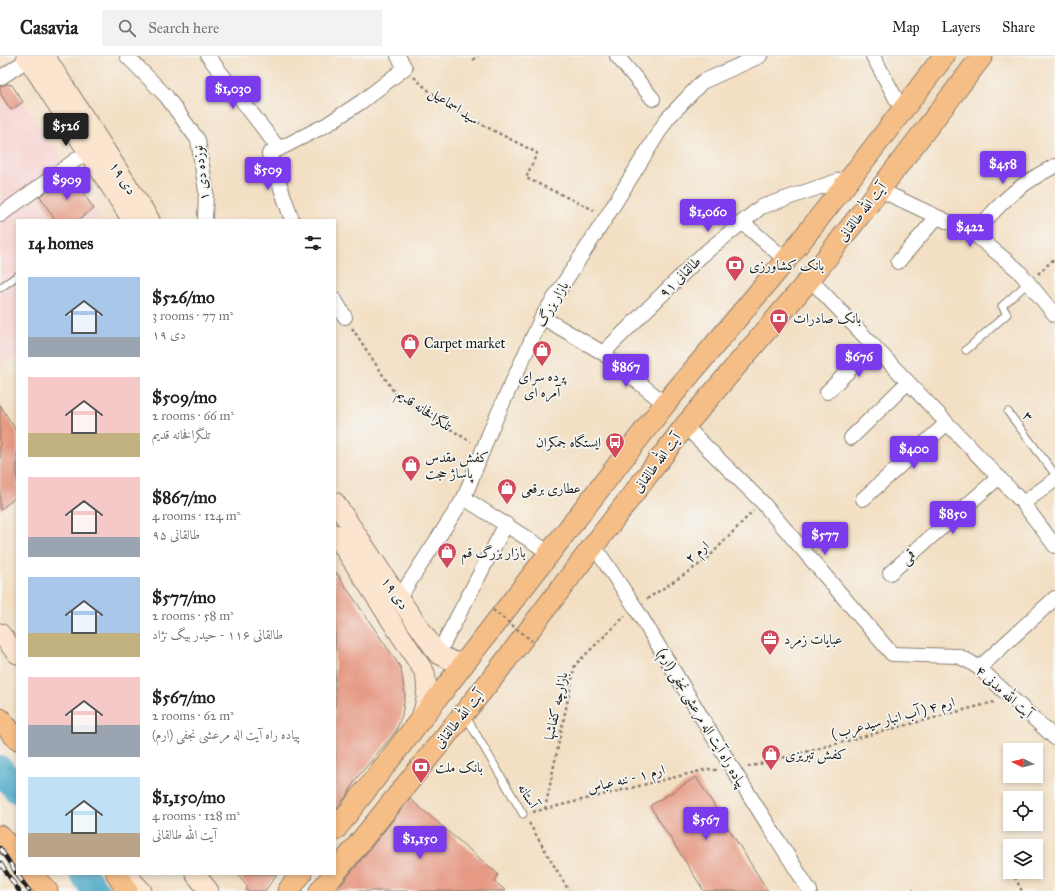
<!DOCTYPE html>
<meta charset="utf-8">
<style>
body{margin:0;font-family:"IM FELL Great Primer",Amiri,serif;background:#f2f2f2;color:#202124;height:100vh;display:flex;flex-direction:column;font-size:15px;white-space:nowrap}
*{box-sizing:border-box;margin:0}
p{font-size:13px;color:#757577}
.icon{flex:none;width:22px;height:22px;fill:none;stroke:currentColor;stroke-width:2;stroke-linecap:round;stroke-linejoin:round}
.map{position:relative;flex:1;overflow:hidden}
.panel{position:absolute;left:16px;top:163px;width:320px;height:656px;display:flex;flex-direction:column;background:#fff;border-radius:0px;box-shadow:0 2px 6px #0003}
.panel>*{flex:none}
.needle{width:26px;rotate:276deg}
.tools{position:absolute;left:1003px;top:687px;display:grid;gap:8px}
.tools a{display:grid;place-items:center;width:40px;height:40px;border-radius:0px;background:#fff;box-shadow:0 2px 6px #0003;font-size:20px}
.price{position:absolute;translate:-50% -34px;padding:0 9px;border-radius:4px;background:#7c3aed;color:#fff;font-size:13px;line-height:26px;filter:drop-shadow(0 1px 2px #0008)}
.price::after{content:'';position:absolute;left:50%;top:24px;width:12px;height:9px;margin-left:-6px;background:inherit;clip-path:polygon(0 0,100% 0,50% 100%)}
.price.on{background:#222;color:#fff}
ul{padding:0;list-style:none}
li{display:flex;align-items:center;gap:12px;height:100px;padding:0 12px}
li span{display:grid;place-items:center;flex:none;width:112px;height:80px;border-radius:0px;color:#555}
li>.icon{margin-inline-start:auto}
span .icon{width:48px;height:48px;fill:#fffc;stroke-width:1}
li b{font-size:17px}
h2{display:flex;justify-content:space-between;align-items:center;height:48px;padding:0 12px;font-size:17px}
header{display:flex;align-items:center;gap:24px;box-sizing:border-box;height:56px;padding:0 20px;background:#fff;border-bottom:1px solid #e0e0e0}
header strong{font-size:19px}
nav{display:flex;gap:22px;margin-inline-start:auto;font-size:14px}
.search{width:280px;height:36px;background:#f2f2f2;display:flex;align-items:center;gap:10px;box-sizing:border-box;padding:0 14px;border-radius:0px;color:#757577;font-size:15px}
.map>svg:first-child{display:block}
</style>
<header>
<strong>Casavia</strong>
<div class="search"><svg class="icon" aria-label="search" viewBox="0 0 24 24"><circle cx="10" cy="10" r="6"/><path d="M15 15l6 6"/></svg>Search here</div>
<nav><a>Map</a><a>Layers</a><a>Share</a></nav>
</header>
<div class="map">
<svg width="1055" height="835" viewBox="0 0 1055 835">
<rect width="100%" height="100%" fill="#f6f6f2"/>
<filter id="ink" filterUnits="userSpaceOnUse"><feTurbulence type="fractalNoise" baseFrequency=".025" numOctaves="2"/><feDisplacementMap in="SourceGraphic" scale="8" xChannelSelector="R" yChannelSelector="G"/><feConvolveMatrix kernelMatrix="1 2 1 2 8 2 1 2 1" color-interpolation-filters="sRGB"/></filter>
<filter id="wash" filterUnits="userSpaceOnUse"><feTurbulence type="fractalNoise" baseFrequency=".012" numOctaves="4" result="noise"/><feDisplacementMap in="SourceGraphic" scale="16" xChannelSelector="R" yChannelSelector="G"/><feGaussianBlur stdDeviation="0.9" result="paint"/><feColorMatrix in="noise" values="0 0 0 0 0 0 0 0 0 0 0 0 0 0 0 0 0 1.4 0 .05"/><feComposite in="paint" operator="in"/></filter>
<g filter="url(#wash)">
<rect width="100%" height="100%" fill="#f3dfc3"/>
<path fill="#f7d0cd" d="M 0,37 L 11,53 L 23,46 L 63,103 L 61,111 L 0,152 Z
M 39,138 L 55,164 L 17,164 L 17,301 L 0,313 L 0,165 Z
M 94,153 L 101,164 L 78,164 Z"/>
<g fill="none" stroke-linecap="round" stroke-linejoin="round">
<path stroke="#47a6c6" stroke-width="27" d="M 0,713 L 17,734
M 83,818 L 96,835"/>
</g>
<g id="blocks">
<path fill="#e69983" d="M 7,28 L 12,29 L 23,46 L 11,54 L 0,37 L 0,30 Z
M 71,118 L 94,153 L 78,164 L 55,164 L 40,140 Z
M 0,349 L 17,376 L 17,440 L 0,454 Z
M 335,515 L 401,612 L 405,640 L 402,659 L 396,675 L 356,723 L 348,738 L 335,754 Z
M 696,721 L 768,835 L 704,835 L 650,750 Z
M 410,743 L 498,818 L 495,826 L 506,835 L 336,835 Z
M 238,818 L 277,818 L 265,835 L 246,835 L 247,830 Z"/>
</g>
</g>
<g filter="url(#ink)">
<use href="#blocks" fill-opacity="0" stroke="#887e70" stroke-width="1"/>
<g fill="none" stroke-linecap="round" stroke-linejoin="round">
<g stroke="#887e70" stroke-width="9">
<path id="lane" d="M 0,232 L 17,220
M 966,294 L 1007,258 L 1002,250 L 1028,227
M 1008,356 L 1055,418
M 465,659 L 523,758"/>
</g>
<g stroke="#887e70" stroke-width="16">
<path id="street" d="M 127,0 L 166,40 L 198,84 L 206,135 L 205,164
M 208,0 L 279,93
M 617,0 L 653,43
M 873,0 L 902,54
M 0,22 L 33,0
M 880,134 L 974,178 L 1018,214 L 1055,259
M 0,159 L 95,90
M 292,164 L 269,98 L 326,69 L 361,46 L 405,12 L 398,0
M 742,166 L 786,204
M 974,178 C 982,169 990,159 999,150 C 1014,134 1036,119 1055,110
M 898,206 L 937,161
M 810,223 L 1023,447 L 1055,490
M 335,244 L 345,261
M 542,261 L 603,297 L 665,348
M 603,297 L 700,201 L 761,151 L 852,120
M 827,336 L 874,290
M 685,370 L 762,446 L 892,598 L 958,600 L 970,606 L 979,612 L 1055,682
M 851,382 L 908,326
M 464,442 L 550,497
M 863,443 L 947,367
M 1023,447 L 1055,424
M 594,490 L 635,551 L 734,715 L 810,835
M 890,517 L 999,421
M 399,542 L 464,442 L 491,373 L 542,261 L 607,160 L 667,63 L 702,26 L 760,0
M 438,598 L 506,468
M 979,612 L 1055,542"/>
</g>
<g stroke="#887e70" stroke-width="21">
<path id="secondary" d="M 26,0 L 132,164
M 45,0 L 150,164
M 335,446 L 399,542 L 438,598 L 457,607 L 469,602
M 335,478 L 425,617 C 428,634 427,647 420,663
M 0,577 L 17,598
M 126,818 L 142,835
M 195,818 L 209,835"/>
</g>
<g stroke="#887e70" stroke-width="23">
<path id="primary" d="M 0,663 L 17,683
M 335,774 L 665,348 L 786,204 L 852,120 L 944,0
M 0,780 L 17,800
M 335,817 L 494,620 L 685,370 L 810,223 L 877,137 L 982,0
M 32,818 L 47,835
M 117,818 L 127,835
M 288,835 L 301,818
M 320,835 L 334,818"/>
</g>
<path stroke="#887e70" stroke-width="2.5" stroke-dasharray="3 3" stroke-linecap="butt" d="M 473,4 L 478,0
M 414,21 C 446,54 496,75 537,97 L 526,122 L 594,154
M 1038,218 L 1055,202
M 352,272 L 396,339 L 471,386
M 647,543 L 706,504 L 753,455
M 748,711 L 994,646
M 545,753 L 575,609 L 625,560
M 533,756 L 708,713 L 717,714
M 529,767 L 569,835
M 1012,816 L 1022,835
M 913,835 L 914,834"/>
<use href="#lane" stroke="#fff" stroke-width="7"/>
<use href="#street" stroke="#fff" stroke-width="14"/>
<use href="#secondary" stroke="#fbe5cf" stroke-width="19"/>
<use href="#primary" stroke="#f6be87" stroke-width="21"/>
<g stroke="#1c1c1c" stroke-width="4.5">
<path id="rail" d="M 0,792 L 17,818
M 0,807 L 19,835
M 17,818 L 29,835"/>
</g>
<use href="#rail" stroke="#f6f6f2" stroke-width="3" stroke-dasharray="9" stroke-linecap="butt"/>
<path stroke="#887e70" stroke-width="2.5" stroke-dasharray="3 3" stroke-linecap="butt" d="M 493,554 L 532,585"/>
</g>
</g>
<defs>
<g id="bank-pin" transform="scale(1)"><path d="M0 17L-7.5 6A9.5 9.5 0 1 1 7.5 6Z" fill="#d1495b" stroke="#f6f6f2"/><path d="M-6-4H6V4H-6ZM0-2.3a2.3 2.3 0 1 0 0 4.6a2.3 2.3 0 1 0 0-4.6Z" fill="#fff"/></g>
<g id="shop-pin" transform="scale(1)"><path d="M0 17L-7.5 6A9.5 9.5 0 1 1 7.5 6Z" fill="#d1495b" stroke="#f6f6f2"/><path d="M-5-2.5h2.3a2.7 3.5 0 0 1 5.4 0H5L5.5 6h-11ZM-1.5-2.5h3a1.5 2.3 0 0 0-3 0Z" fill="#fff"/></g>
<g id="bus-pin" transform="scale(1)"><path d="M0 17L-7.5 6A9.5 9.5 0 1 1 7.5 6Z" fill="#d1495b" stroke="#f6f6f2"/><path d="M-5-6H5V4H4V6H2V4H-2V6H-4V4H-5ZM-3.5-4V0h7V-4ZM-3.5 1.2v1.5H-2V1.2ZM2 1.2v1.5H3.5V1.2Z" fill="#fff"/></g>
<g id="office-pin" transform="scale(1)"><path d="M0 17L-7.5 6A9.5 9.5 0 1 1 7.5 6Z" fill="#d1495b" stroke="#f6f6f2"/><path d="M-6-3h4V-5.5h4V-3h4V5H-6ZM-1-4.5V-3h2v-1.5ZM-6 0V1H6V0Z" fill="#fff"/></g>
</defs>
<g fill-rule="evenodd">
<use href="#bank-pin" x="735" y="209"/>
<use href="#bank-pin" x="779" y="262"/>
<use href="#shop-pin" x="410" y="287"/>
<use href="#shop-pin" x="542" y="294"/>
<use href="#bus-pin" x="615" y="386"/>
<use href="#shop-pin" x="411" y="409"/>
<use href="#shop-pin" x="507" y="432"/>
<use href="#shop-pin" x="447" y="496"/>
<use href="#office-pin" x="770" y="583"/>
<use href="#shop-pin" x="771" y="698"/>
<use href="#bank-pin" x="421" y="711"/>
</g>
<g text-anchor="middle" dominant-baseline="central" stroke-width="3.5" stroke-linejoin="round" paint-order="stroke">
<g font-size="14" fill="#1c1c1c" stroke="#f6f6f2">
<text transform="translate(454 50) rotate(33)">سید اسماعیل</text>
<text transform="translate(201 117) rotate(-97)">نوزده دی ۱</text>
<text transform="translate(123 122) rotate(57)">۱۹ دی</text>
<text transform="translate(862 156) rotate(-52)">آیت الله طالقانی</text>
<text transform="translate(680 221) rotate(-44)">طالقانی ۹۱</text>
<text transform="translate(552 248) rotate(-59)">بازار بزرگ</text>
<text transform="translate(424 354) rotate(34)">تلگرافخانه قدیم</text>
<text transform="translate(1028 360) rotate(53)">۳</text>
<text transform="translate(657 407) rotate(-53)">آیت الله طالقانی</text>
<text transform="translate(697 496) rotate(-39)">ارم ۲</text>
<text transform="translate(908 501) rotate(-41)">قمی</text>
<text transform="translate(395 537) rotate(56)">۱۹ دی</text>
<text transform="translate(1004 636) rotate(42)">۴ آیت الله مدنی</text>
<text transform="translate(556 650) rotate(-78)">بازارچه کفاشها</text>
<text transform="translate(702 662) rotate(59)">پیاده راه آیت اله مرعشی نجفی (ارم)</text>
<text transform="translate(893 662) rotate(-15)">ارم ۴ ( آب انبار سیدعرب )</text>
<text transform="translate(459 663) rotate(-51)">آیت الله طالقانی</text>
<text transform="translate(626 723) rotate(-14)">ارم ۱ - ننه عباس</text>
<text transform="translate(528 740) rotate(59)">آستانه</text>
</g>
<g font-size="14" fill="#1c1c1c" stroke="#f6f6f2" text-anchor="start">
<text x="749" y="209">بانک کشاورزی</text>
<text x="793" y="262">بانک صادرات</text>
<text x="424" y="287">Carpet market</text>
<text x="542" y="320" text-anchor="middle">پرده سرای<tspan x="542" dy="16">آمره ای</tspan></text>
<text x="601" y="386" text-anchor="end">ایستگاه جمکران</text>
<text x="425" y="401">کفش مقدس<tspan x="425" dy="16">پاساژ حجت</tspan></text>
<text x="521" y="432">عطاری برقعی</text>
<text x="461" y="496">بازار بزرگ قم</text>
<text x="784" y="583">عبایات زمرد</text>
<text x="785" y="698">کفش تبریزی</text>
<text x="435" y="711">بانک ملت</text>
</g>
</g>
</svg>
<div class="tools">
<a><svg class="needle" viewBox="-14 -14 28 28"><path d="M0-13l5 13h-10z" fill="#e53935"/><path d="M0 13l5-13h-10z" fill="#757577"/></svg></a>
<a><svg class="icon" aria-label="locate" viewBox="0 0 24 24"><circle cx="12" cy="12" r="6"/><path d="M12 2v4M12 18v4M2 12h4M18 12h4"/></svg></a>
<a><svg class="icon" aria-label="layers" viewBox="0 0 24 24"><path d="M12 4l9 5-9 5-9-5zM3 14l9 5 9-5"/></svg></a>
</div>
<b class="price" style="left:233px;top:54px">$1,030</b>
<b class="price on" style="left:66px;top:91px">$526</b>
<b class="price" style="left:1003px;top:129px">$458</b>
<b class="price" style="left:268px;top:135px">$509</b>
<b class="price" style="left:67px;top:145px">$909</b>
<b class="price" style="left:708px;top:177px">$1,060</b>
<b class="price" style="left:970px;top:192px">$422</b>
<b class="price" style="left:859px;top:322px">$676</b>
<b class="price" style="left:626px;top:332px">$867</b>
<b class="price" style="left:914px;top:414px">$400</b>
<b class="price" style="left:953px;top:479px">$850</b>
<b class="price" style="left:825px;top:500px">$577</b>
<b class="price" style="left:706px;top:785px">$567</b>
<b class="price" style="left:420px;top:804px">$1,150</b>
<section class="panel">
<h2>14 homes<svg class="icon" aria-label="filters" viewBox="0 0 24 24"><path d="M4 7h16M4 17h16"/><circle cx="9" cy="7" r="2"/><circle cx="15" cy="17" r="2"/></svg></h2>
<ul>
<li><span style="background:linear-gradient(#a9c7e8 75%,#9aa5b1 0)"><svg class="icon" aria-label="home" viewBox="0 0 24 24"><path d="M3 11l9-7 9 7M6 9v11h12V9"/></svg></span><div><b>$526/mo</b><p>3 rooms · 77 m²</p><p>۱۹ دی</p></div></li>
<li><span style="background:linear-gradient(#f6c9c9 70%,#c2b280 0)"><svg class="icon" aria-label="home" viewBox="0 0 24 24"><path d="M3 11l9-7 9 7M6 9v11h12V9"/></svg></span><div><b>$509/mo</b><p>2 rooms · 66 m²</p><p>تلگرافخانه قدیم</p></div></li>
<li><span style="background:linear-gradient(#f6c9c9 75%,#9aa5b1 0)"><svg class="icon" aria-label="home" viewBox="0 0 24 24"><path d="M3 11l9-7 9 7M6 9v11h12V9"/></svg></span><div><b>$867/mo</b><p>4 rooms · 124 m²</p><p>طالقانی ۹۵</p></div></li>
<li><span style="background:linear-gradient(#a9c7e8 70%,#c2b280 0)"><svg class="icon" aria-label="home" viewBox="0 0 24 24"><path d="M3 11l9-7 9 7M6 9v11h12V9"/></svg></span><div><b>$577/mo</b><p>2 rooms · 58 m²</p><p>طالقانی ۱۱۶ - حیدر بیگ نژاد</p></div></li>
<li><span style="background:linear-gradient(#f6c9c9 60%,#9aa5b1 0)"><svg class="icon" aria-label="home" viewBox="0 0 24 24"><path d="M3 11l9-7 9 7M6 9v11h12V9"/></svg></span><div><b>$567/mo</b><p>2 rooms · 62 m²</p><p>پیاده راه آیت اله مرعشی نجفی (ارم)</p></div></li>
<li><span style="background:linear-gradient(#bfe0f5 70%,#b9a48a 0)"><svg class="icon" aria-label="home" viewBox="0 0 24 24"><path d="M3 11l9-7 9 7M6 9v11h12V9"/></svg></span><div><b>$1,150/mo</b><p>4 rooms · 128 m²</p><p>آیت الله طالقانی</p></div></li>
</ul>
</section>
</div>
